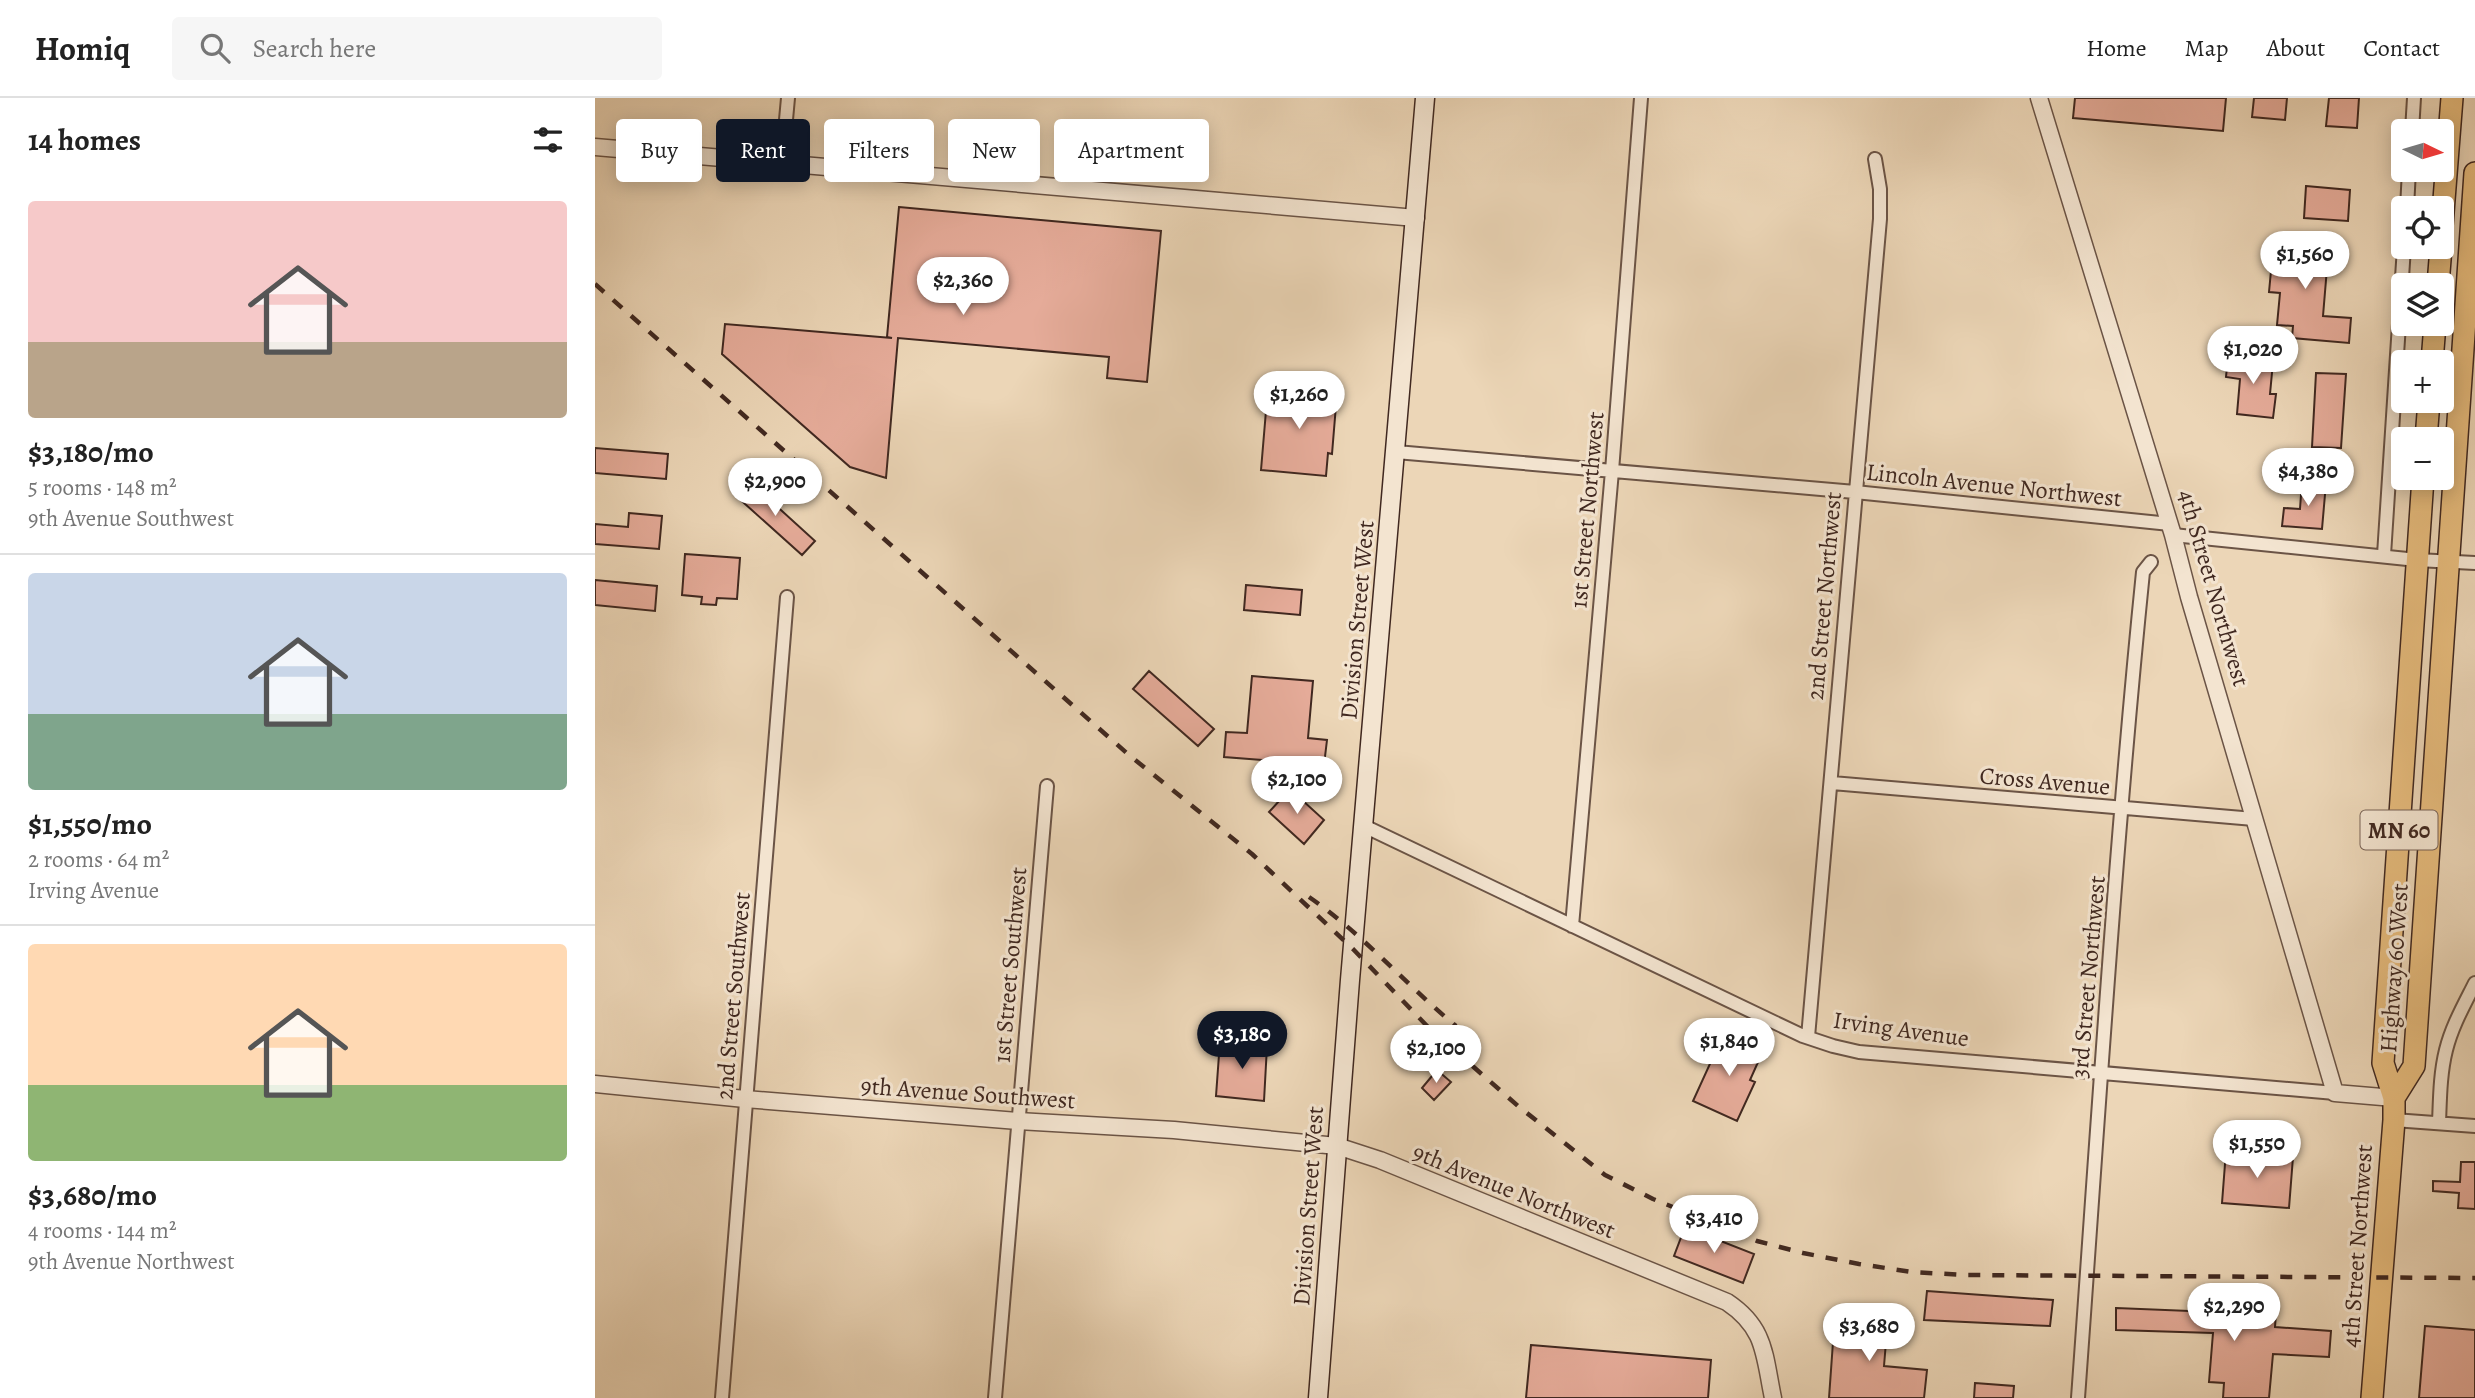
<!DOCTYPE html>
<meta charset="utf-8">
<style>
body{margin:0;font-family:Alegreya,serif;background:#f6f6f6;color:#222;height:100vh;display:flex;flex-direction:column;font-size:26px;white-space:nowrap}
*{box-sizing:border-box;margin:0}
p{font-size:23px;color:#767676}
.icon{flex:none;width:38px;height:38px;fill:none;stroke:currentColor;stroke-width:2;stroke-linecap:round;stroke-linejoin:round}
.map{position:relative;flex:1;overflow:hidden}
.side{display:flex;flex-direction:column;background:#fff;width:595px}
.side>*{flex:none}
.guide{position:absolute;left:21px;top:21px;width:665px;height:63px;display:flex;gap:14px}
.needle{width:46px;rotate:95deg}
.tools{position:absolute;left:1796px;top:21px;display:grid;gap:14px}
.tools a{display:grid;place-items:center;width:63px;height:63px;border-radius:7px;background:#fff;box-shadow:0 4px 18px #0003;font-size:35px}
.price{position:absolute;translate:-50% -60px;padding:0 16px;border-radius:24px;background:#fff;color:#222;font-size:23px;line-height:46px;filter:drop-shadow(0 2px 4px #0008)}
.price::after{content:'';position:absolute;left:50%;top:42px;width:21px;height:16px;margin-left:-10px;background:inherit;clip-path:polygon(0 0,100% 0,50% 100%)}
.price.on{background:#111827;color:#fff}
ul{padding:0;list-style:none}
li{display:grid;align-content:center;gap:14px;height:371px;padding:0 28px}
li+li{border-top:2px solid #e0e0e0}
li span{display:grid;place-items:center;height:217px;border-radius:7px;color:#555}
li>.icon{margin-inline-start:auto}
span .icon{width:126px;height:126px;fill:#fffc;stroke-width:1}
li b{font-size:30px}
h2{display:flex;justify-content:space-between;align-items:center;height:84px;padding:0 28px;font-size:30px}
.chip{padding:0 24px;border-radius:7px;background:#fff;box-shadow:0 4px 18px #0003;font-size:24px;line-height:63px}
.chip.on{background:#111827;color:#fff}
header{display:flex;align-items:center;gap:42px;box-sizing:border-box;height:98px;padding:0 35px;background:#fff;border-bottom:2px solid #e0e0e0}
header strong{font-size:33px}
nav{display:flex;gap:38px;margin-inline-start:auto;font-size:24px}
.search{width:490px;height:63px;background:#f6f6f6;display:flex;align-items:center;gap:18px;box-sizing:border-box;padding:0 24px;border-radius:7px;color:#767676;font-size:26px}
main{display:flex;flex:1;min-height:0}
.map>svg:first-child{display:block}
</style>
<header>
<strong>Homiq</strong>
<div class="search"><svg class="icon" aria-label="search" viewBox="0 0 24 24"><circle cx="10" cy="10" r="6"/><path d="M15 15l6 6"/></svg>Search here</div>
<nav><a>Home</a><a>Map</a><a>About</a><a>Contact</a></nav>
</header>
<main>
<section class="side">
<h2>14 homes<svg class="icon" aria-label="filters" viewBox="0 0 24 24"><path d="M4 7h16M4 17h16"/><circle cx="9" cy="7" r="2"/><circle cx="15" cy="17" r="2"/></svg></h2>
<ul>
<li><span style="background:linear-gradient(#f6c9c9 65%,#b9a48a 0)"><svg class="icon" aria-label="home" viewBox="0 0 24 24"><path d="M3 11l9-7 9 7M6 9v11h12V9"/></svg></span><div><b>$3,180/mo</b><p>5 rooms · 148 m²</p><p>9th Avenue Southwest</p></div></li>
<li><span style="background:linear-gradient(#c9d6e8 65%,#7fa58c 0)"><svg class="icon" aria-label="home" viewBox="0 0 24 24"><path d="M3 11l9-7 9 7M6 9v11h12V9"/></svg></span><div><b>$1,550/mo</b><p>2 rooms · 64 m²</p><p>Irving Avenue</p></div></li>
<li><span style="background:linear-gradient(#ffd9b3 65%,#8fb573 0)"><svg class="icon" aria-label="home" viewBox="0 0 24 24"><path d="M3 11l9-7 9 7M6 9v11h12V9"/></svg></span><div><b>$3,680/mo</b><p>4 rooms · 144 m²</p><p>9th Avenue Northwest</p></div></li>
</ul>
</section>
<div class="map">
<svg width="1880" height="1300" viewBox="0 0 1880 1300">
<rect width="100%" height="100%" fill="#ecd6b7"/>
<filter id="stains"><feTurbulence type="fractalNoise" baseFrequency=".00286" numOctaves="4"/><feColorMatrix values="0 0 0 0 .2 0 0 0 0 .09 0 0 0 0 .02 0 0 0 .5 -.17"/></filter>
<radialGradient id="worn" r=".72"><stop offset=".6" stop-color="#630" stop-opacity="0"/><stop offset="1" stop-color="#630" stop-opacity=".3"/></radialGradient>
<path fill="#e5ab99" stroke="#402820" stroke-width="2" d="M 1480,0 L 1631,0 L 1628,33 L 1478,20 Z
M 1659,0 L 1692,0 L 1690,22 L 1657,19 Z
M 1734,0 L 1764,0 L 1762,30 L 1731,28 Z
M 1711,88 L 1755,92 L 1753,123 L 1709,120 Z
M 304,109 L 566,133 L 552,284 L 512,280 L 514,259 L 303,240 L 291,380 L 255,369 L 127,256 L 130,226 L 297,240 L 292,239 Z
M 1679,141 L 1734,146 L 1728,218 L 1756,220 L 1754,245 L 1697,240 L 1698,228 L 1682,227 L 1685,195 L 1674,194 Z
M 1633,259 L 1678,264 L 1675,296 L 1681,296 L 1678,320 L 1642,316 L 1645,281 L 1631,279 Z
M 1721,275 L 1751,276 L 1746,350 L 1717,349 Z
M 673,289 L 742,295 L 737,356 L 733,355 L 731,378 L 666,372 Z
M 0,350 L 73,356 L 71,381 L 0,375 Z
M 154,383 L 220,443 L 207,457 L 140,397 Z
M 1707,383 L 1731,385 L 1727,431 L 1687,428 L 1689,410 L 1705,411 Z
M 34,415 L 67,418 L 64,451 L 0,446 L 0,426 L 33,429 Z
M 90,456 L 145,460 L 142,501 L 122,500 L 121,507 L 106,506 L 107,499 L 87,497 Z
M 0,482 L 62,488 L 60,513 L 0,507 Z
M 651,487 L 707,492 L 705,517 L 649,512 Z
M 554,573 L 619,631 L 603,648 L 538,591 Z
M 657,578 L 718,583 L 713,640 L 732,642 L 729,667 L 629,659 L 631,634 L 652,635 Z
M 695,691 L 729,722 L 709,746 L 674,714 Z
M 1129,935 L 1168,953 L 1155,982 L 1160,984 L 1142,1023 L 1098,1003 Z
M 625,943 L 672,948 L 669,1003 L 621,998 Z
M 842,972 L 856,984 L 839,1002 L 827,990 Z
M 1631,1053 L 1698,1059 L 1694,1110 L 1627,1105 Z
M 1866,1064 L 1880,1064 L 1880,1111 L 1863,1110 L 1864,1095 L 1838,1093 L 1838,1083 L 1865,1084 Z
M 1090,1129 L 1159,1156 L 1148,1185 L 1079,1158 Z
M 1332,1193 L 1458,1202 L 1455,1228 L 1329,1222 Z
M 1521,1210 L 1619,1214 L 1620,1210 L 1681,1215 L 1680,1229 L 1736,1233 L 1734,1259 L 1678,1256 L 1674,1300 L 1628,1300 L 1629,1285 L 1614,1284 L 1618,1235 L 1521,1232 Z
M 1240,1216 L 1293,1220 L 1289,1268 L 1332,1272 L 1329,1300 L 1234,1300 Z
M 1830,1228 L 1880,1232 L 1880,1300 L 1824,1300 Z
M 936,1247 L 1116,1262 L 1113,1300 L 931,1300 Z
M 1380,1285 L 1419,1288 L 1418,1300 L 1379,1300 Z"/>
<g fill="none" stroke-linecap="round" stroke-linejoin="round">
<g stroke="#6b5446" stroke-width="16">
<path id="minor" d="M 1817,33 L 1819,0
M 187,65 L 193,0
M 1812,110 L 1814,72
M 801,354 L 1260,394 L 1575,426
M 1578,437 L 1822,462 L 1880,465
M 1789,457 L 1809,149
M 1237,685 L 1659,721
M 769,728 L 1208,938 L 1238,948 L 1264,954 L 1740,995
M 977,828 L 1017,373 L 1046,0
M 1213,939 L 1285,121 L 1285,91 L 1280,61
M 1799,1022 L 1880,1028
M 1844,1025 C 1845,1001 1845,976 1851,952 C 1857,928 1869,907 1880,885
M 127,1300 L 192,499
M 400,1300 L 452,688
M 1483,1300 C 1503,1025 1520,749 1548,474 L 1556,464"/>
</g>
<g stroke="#6b5446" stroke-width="19">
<path id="tertiary" d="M 1444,0 L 1578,437 L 1594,499 L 1740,995 L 1799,1000
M 0,49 L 821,120
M 0,986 L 150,1001 L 423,1023 L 579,1032 L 742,1048 L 785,1062 L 1132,1204 C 1171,1230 1169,1257 1178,1300"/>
</g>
<g stroke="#402820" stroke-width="21">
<path id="secondary" d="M 723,1300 L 755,882 L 830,0"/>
</g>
<g stroke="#402820" stroke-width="24">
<path id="primary" d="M 1846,140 L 1857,0
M 1843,187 L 1846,149
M 1837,264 L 1840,226
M 1831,341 L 1834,303
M 1799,1000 L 1819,968 L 1880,75
M 1777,1300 L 1799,1022 L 1799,1000 L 1788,965 L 1828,380"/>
</g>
<use href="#minor" stroke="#f3e4d0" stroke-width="12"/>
<use href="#tertiary" stroke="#f3e4d0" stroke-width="16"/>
<use href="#secondary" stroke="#f3e4d0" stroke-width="18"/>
<use href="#primary" stroke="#e6bb7c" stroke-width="21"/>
<path stroke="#402820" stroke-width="4.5" stroke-dasharray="12 12" stroke-linecap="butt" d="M 0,186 L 534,657 L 657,756 L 758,851 L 832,928 L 923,1008 L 1010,1077 L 1058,1101 L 1162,1143 L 1208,1155 L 1264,1166 L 1317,1174 L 1369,1177 L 1880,1180
M 714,799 C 768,836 811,887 861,928"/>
</g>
<g text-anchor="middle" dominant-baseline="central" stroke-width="6" stroke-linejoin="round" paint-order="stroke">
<rect fill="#f3e4d0" stroke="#766055" stroke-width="2" x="1765.5" y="712.5" width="77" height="39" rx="5"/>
<g font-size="23" font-weight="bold" fill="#402820">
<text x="1804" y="732">MN 60</text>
</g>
<g font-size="24" fill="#402820" stroke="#f3e4d0">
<text transform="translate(1399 387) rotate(6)">Lincoln Avenue Northwest</text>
<text transform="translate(992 412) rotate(-85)">1st Street Northwest</text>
<text transform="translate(1619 490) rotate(74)">4th Street Northwest</text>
<text transform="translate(1229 498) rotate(-85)">2nd Street Northwest</text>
<text transform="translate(762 522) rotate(-85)">Division Street West</text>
<text transform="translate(1450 683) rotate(5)">Cross Avenue</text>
<text transform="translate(415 867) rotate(-85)">1st Street Southwest</text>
<text transform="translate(1799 870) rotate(-86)">Highway 60 West</text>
<text transform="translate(1493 879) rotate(-85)">3rd Street Northwest</text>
<text transform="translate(138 898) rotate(-85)">2nd Street Southwest</text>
<text transform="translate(1306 931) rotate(8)">Irving Avenue</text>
<text transform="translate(373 995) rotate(4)">9th Avenue Southwest</text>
<text transform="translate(919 1093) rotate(22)">9th Avenue Northwest</text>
<text transform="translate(713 1108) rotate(-86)">Division Street West</text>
<text transform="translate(1762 1148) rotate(-86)">4th Street Northwest</text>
</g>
</g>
<rect width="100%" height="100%" filter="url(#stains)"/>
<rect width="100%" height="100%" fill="url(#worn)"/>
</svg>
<div class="tools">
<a><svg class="needle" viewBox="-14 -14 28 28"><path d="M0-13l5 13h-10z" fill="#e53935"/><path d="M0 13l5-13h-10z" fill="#767676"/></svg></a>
<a><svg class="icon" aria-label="locate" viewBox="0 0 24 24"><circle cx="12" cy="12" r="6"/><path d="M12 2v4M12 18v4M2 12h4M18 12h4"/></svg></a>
<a><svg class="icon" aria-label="layers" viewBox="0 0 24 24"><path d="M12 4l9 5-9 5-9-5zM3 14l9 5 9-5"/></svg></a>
<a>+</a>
<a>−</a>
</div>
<b class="price" style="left:1710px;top:193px">$1,560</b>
<b class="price" style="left:368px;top:219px">$2,360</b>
<b class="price" style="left:1658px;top:288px">$1,020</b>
<b class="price" style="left:704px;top:333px">$1,260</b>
<b class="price" style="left:1713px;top:410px">$4,380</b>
<b class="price" style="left:180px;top:420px">$2,900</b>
<b class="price" style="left:702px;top:718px">$2,100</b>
<b class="price on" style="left:647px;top:973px">$3,180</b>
<b class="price" style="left:1134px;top:980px">$1,840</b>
<b class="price" style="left:841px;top:987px">$2,100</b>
<b class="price" style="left:1662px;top:1082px">$1,550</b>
<b class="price" style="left:1119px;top:1157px">$3,410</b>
<b class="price" style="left:1639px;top:1245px">$2,290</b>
<b class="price" style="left:1274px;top:1265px">$3,680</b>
<div class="guide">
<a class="chip">Buy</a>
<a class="chip on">Rent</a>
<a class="chip">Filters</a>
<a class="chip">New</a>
<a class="chip">Apartment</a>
</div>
</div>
</main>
